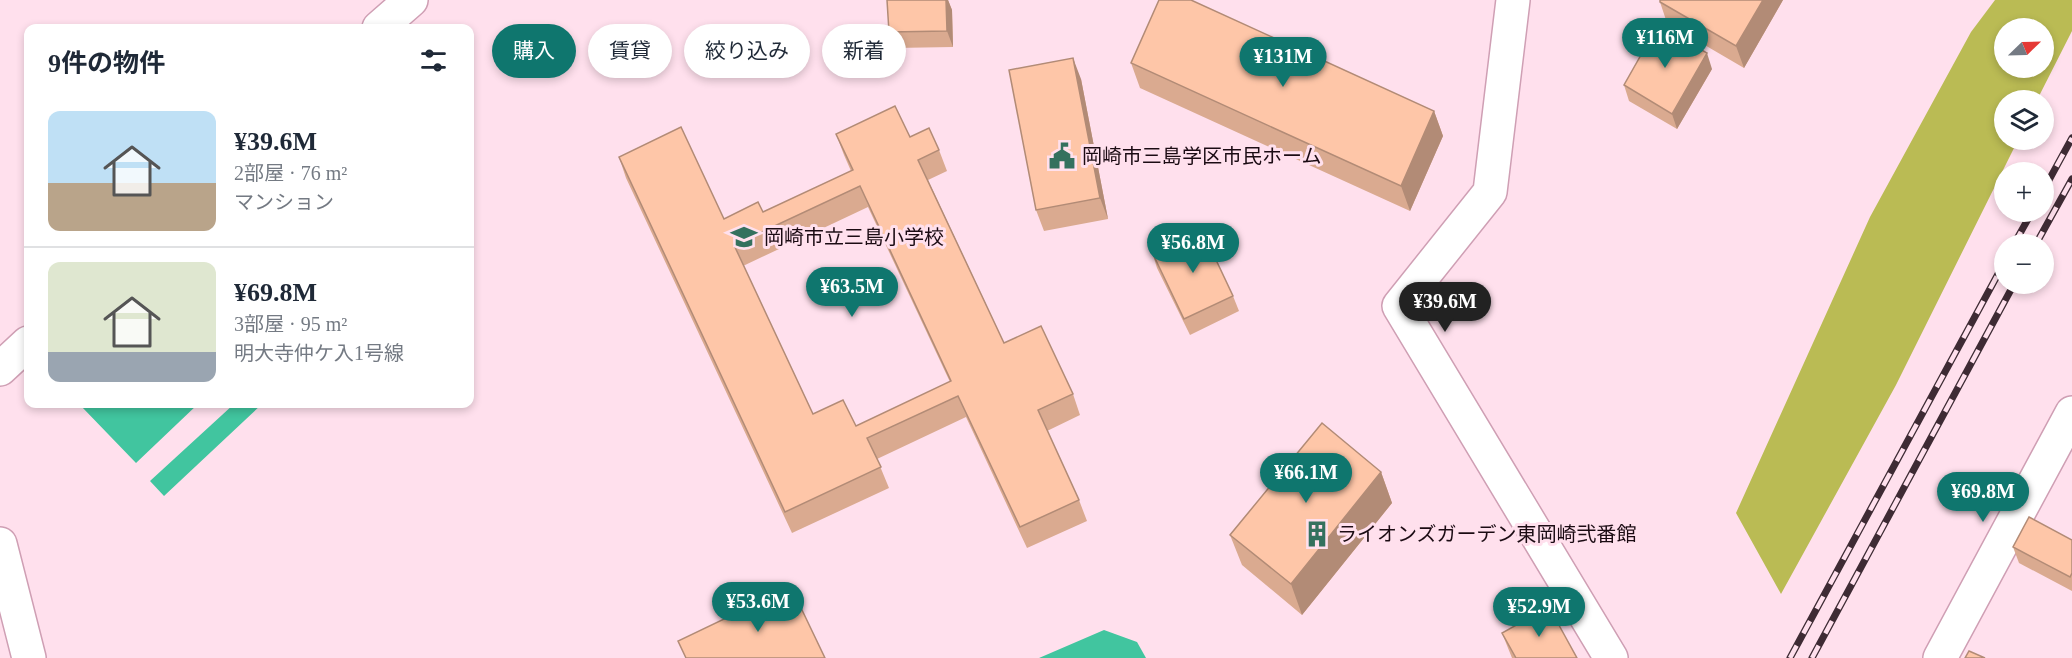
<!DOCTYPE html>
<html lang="ja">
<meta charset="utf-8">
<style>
body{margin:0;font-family:"Times New Roman","Noto Sans JP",serif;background:#f6f6f7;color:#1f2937;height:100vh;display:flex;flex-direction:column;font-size:22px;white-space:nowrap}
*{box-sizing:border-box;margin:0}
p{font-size:20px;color:#747a83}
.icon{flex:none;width:33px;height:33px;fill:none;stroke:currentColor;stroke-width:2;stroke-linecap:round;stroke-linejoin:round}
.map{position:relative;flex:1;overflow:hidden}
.sheet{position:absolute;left:24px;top:24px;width:450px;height:384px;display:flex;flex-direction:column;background:#fff;border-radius:12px;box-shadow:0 3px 9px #0003}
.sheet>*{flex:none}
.banner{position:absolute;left:492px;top:24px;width:570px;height:54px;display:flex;gap:12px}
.needle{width:39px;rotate:67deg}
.fabs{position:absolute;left:1994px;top:18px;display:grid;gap:12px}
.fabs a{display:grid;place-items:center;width:60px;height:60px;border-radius:50%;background:#fff;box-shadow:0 3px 9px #0003;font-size:30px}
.price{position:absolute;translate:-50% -51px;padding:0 14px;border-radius:21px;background:#0f766e;color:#fff;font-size:20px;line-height:39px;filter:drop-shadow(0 2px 3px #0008)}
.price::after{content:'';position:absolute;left:50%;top:36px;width:18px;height:14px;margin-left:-9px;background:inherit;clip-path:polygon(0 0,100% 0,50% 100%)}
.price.selected{background:#222;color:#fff}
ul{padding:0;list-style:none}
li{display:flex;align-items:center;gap:18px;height:150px;padding:0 24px}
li+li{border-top:2px solid #e0e1e3}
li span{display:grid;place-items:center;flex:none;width:168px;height:120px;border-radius:12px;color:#555}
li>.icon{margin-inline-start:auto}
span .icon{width:72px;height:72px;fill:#fffc;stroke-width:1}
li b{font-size:26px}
h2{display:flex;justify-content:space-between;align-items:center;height:72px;padding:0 24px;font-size:26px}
.chip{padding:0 21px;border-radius:27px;background:#fff;box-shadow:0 3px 9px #0003;font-size:21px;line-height:54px}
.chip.selected{background:#0f766e;color:#fff}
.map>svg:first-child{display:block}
</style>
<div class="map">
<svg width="2072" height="658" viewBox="0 0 2072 658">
<rect width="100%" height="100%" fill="#ffe0ed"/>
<path fill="#babb54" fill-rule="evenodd" d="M 1995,0 L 2072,0 L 2072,31 L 2037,100 L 2004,100 L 2004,140 L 2018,140 L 1896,385 L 1781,594 L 1736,513 L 1870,217 L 1971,32 ZM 2004,28 L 2043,28 L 2043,68 L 2004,68 Z"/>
<path fill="#41c59f" d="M 84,404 L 198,404 L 136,463 L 81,406 Z
M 234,404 L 262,404 L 164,496 L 150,481 Z
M 1104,630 L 1137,642 L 1146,658 L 1039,658 Z"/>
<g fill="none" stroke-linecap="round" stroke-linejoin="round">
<g stroke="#cf9fb4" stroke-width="36">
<path id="minor" d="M 1513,0 L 1490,192 L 1399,306 L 1611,658
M 379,28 L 411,0
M 0,369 L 28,343
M 0,544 L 29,658
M 1940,658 L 2072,413"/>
</g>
<use href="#minor" stroke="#fff" stroke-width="33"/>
<g stroke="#3e2b34" stroke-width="7">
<path id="rail" d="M 2043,191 L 2072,138
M 2014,244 L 2032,212
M 2036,244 L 2072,179
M 1790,658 L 2004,263
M 1812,658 L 2014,284"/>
</g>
<use href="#rail" stroke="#ffe0ed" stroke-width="4.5" stroke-dasharray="14" stroke-linecap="butt"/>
</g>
<path fill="#daaa90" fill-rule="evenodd" d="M 887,0 L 948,0 L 952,10 L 953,47 L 894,48 L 889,32 Z
M 1783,0 L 1744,68 L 1667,23 L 1660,2 Z
M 1131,63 L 1434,111 L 1443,136 L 1410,211 L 1140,88 Z
M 1712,69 L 1677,129 L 1629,101 L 1624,85 Z
M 1081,79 L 1108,219 L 1044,231 L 1036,210 Z
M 836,134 L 910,137 L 939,150 L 947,171 L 928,180 L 1004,343 L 1073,394 L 1080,415 L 1047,431 L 1079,500 L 1087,521 L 1027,548 L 966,417 L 877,459 L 889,488 L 792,533 L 626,178 L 619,157 L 724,219 L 763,212 L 851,171 L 844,155 ZM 868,207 L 950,382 L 856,426 L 813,414 L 743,266 Z
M 1152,252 L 1233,296 L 1239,311 L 1190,335 L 1157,268 Z
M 1381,472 L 1392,503 L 1302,615 L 1242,565 L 1230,535 Z
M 2072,540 L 2072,591 L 2019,563 L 2013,547 Z
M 1502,633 L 1577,658 L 1512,658 Z"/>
<path fill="#b28b76" d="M 946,0 L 948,0 L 952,10 L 953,47 L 947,31 Z
M 1763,0 L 1783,0 L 1744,68 L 1736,46 Z
M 1707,53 L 1712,69 L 1677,129 L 1672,114 Z
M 1073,58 L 1081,79 L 1108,219 L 1100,198 Z
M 1434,111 L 1443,136 L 1410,211 L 1401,186 Z
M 1381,472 L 1392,503 L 1302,615 L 1291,584 Z"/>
<path fill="#fec6a8" stroke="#b28b76" stroke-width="1.5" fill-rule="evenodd" d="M 887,0 L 946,0 L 947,31 L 889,32 Z
M 1159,0 L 1191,0 L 1434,111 L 1401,186 L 1131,63 Z
M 1660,0 L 1763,0 L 1736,46 L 1660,2 Z
M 1658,25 L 1707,53 L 1672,114 L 1624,85 Z
M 1073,58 L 1100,198 L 1036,210 L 1009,70 Z
M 895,106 L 910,137 L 929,128 L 939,150 L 918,160 L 1004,343 L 1041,326 L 1073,394 L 1038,410 L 1079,500 L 1020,527 L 958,396 L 867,438 L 881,467 L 785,512 L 619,157 L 681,127 L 724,219 L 758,202 L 763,212 L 853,170 L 836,134 ZM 860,186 L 951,381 L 856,426 L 843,400 L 813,414 L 734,245 Z
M 1201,228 L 1233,296 L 1184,319 L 1152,252 Z
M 1322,423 L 1381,472 L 1291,584 L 1230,535 Z
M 2029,517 L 2072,540 L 2072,573 L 2070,577 L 2013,547 Z
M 791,587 L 825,658 L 686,658 L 678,641 Z
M 1549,607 L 1577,658 L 1516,658 L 1502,633 Z
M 1969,651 L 1985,658 L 1965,658 Z"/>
<defs>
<g id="civic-bare" transform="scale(2.07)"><path d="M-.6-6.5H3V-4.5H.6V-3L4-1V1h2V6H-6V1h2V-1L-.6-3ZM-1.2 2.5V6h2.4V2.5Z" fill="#34715e" stroke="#ffe0ed" stroke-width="2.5" paint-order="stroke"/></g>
<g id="school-bare" transform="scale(2.07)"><path d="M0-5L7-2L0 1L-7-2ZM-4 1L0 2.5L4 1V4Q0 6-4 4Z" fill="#34715e" stroke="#ffe0ed" stroke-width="2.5" paint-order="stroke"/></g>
<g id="building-bare" transform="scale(2.07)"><path d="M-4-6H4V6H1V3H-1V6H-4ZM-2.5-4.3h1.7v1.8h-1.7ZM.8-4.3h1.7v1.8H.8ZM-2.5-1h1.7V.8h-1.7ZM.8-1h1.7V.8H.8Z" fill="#34715e" stroke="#ffe0ed" stroke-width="2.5" paint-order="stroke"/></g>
</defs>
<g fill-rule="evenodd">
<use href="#civic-bare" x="1062" y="156"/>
<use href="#school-bare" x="744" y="237"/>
<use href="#building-bare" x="1317" y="534"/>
</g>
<g text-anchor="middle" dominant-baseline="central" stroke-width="6" stroke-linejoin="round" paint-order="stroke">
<g font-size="20" fill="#1b0b13" stroke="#ffe0ed" text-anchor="start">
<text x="1082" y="156">岡崎市三島学区市民ホーム</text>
<text x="764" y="237">岡崎市立三島小学校</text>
<text x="1337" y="534">ライオンズガーデン東岡崎弐番館</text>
</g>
</g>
</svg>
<div class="fabs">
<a><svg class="needle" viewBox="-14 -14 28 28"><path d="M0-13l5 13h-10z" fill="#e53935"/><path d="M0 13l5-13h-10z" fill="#747a83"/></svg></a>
<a><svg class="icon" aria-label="layers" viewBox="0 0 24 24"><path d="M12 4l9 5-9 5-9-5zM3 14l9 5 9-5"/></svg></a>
<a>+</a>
<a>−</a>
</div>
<b class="price" style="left:1665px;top:69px">¥116M</b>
<b class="price" style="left:1283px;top:88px">¥131M</b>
<b class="price" style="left:1193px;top:274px">¥56.8M</b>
<b class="price" style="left:852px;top:318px">¥63.5M</b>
<b class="price selected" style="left:1445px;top:333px">¥39.6M</b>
<b class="price" style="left:1306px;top:504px">¥66.1M</b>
<b class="price" style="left:1983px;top:523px">¥69.8M</b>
<b class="price" style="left:758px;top:633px">¥53.6M</b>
<b class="price" style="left:1539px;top:638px">¥52.9M</b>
<div class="banner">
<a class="chip selected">購入</a>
<a class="chip">賃貸</a>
<a class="chip">絞り込み</a>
<a class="chip">新着</a>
</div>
<section class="sheet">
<h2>9件の物件<svg class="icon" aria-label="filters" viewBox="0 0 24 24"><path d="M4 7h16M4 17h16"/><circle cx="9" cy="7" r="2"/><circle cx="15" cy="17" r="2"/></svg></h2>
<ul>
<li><span style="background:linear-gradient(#bfe0f5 60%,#b9a48a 0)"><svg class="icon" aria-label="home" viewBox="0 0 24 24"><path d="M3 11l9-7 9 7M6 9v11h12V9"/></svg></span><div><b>¥39.6M</b><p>2部屋 · 76 m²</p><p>マンション</p></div></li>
<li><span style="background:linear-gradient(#dfe7d0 75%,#9aa5b1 0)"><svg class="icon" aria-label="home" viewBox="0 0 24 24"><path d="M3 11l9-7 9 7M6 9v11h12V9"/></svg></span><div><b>¥69.8M</b><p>3部屋 · 95 m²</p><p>明大寺仲ケ入1号線</p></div></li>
</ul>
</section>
</div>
